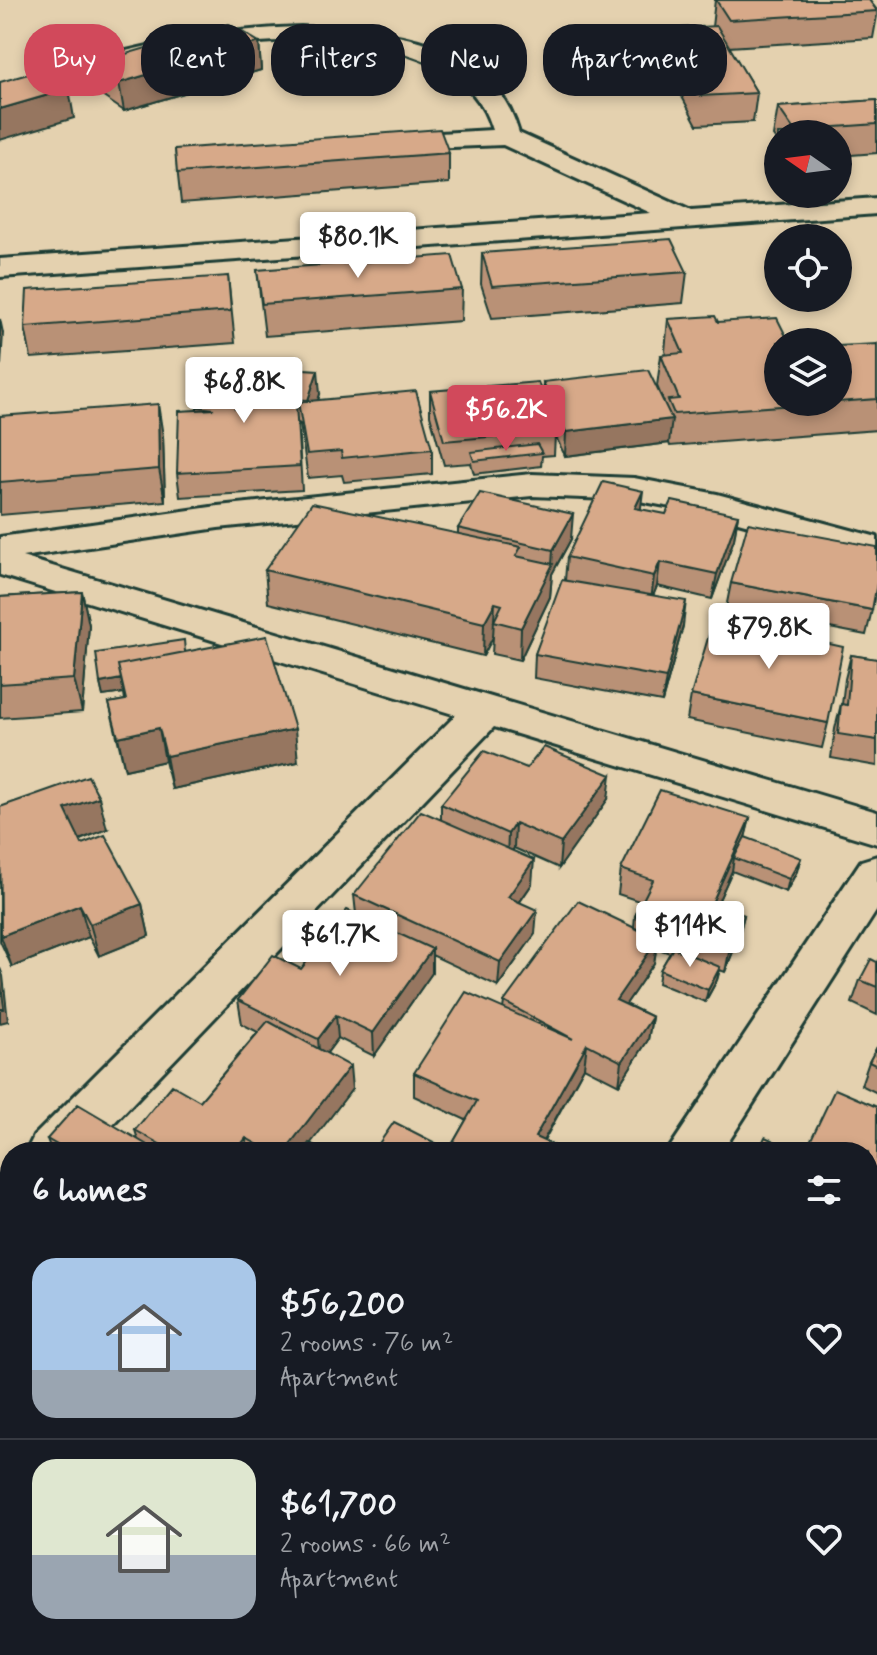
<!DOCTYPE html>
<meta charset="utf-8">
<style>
body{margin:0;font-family:Mynerve,sans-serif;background:#20242c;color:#f1f3f6;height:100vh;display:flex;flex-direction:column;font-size:30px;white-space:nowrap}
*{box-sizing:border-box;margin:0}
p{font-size:26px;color:#9ea1a6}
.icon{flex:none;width:44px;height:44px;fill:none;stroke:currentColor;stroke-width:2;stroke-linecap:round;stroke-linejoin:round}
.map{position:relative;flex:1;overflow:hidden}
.details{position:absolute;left:0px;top:1142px;width:878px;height:514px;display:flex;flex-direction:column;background:#171b24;border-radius:32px 32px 0 0;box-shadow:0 4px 12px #0003}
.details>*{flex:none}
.guide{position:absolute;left:24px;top:24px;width:830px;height:72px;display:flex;gap:16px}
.needle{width:52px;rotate:284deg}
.fabs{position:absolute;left:764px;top:120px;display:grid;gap:16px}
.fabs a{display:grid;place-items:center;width:88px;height:88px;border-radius:50%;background:#171b24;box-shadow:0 4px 12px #0003;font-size:40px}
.price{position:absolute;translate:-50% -68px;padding:0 18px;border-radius:8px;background:#fff;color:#222;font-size:26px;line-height:52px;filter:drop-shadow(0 2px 4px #0008)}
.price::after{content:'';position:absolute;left:50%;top:48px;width:24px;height:18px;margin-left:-12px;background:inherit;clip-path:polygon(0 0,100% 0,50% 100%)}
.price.active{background:#d1495b;color:#fff}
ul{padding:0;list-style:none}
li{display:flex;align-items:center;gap:24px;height:200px;padding:0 32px}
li+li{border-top:2px solid #363941}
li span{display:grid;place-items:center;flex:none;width:224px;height:160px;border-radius:24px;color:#555}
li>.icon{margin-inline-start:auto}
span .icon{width:96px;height:96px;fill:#fffc;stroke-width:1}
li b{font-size:34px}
h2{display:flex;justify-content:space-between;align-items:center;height:96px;padding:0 32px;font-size:34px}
.chip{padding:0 28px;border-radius:32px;background:#171b24;box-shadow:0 4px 12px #0003;font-size:28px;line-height:72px}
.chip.active{background:#d1495b;color:#fff}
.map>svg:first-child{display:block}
</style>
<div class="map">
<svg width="877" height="1655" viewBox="0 0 877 1655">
<rect width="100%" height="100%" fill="#e4d1af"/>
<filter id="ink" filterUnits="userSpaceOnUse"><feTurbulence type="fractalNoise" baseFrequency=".0125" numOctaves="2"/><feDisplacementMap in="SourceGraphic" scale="16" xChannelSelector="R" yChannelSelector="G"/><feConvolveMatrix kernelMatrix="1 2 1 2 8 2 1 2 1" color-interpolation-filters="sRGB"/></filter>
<g filter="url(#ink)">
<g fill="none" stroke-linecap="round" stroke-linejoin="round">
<g stroke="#1f3d34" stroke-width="6">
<path id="minor" d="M 301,27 C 386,30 491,37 519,133 L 691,211 L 877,198 L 877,214 L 0,277 L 0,259 L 651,213 L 503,145 L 378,150 L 374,144 L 378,138 L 387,136 L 492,130 C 461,17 253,36 164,55 C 108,66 55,87 0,101 L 0,85 C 105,55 191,30 301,27 Z
M 532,474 L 634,478 L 717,494 L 877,537 L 877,561 L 713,515 L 634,500 L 532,496 L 218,528 L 22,557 L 877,812 L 877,844 L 494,727 L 86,1152 L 26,1152 L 34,1136 L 456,715 L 0,575 L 0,537 L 218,506 Z
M 877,856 L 877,910 L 722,1152 L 667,1152 L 861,861 Z
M 10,1171 L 10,1225 L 0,1229 L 0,1175 Z
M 333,1646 L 400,1646 L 397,1655 L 329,1655 Z
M 794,1646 L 868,1646 L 872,1655 L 797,1655 Z"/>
</g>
<use href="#minor" fill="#e4d1af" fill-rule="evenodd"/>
</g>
<path fill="#b99176" stroke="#1f3d34" stroke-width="2" d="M 715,0 L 869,0 L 877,10 L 877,16 L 873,38 L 729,47 L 757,93 L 753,122 L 697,125 L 661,57 L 664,29 L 712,27 Z
M 259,42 L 261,70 L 124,111 L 96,92 L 91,64 Z
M 877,100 L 877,153 L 838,156 L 838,134 L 778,134 L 778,143 L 773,136 L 778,107 Z
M 175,149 L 449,153 L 449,183 L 181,203 Z
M 482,253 L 687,272 L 683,303 L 492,318 L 481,284 Z
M 257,270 L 462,289 L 461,321 L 265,336 Z
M 228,276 L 235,343 L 31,358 L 25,327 Z
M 668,319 L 718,322 L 778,402 L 877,344 L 877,430 L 670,446 L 669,443 L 565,456 L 555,435 L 554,455 L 542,456 L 541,466 L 474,474 L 471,463 L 444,465 L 430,415 L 430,391 L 543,394 L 543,382 L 664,403 L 657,386 L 661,355 L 666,354 L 665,351 Z
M 209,377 L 320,394 L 318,400 L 432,449 L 432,474 L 344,482 L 342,475 L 308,478 L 300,424 L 298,423 L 302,490 L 180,497 L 177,473 L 197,410 L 197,407 Z
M 0,416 L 163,436 L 165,501 L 0,515 Z
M 666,514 L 738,515 L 734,539 L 712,599 L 657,586 L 653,596 L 683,626 L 662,702 L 534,678 L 535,654 L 565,580 L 567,557 Z
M 458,528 L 571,539 L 552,574 L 550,597 L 520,660 L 492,654 L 493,637 L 483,656 L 268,603 L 265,570 L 458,534 Z
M 731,583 L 872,610 L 866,635 L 726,608 Z
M 82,592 L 89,625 L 82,712 L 0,718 L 0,597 Z
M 186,652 L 298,762 L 172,789 L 165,761 L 125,770 L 109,703 L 125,700 L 124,693 L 103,696 L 100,683 Z
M 851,655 L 877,659 L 877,766 L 831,758 L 835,729 L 841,704 L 842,704 L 845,679 Z
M 691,695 L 828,723 L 822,748 L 687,720 Z
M 527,768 L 608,799 L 559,868 L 514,848 L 512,850 L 532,884 L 520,902 L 535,934 L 498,986 L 432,955 L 432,973 L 374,1056 L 338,1038 L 327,1053 L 352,1089 L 310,1143 L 326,1152 L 52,1152 L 47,1139 L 138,1140 L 135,1130 L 200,1101 L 258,1032 L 242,1024 L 238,1000 L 301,969 L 356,914 L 354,895 L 441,820 L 441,804 Z
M 0,807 L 107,829 L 80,840 L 82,844 L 142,904 L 149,936 L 99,956 L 89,937 L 12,967 L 0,941 Z
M 750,818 L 745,837 L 797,871 L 786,892 L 732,871 L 716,906 L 744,915 L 738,939 L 725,972 L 720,970 L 717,980 L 705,1002 L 658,983 L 660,970 L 670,953 L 656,948 L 654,963 L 626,1004 L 652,1017 L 648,1040 L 619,1085 L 584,1067 L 544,1141 L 449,1150 L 466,1120 L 414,1096 L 414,1073 L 503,1009 L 504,1002 L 634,927 L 635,916 L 642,902 L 618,894 L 621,869 Z
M 877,962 L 877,1015 L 852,1003 L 860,980 Z
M 877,1047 L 877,1093 L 861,1085 L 869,1062 Z
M 877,1107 L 877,1255 L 874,1254 L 868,1279 L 868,1152 Z
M 868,1316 L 877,1320 L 877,1431 L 868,1428 Z"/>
<path fill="#967660" stroke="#1f3d34" stroke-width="2" d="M 259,42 L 261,70 L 124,111 L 119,83 Z
M 69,89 L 74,118 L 0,140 L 0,109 Z
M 0,319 L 3,333 L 1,365 L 0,360 Z
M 318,370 L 320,394 L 310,424 L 308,400 Z
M 240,396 L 243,420 L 235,408 Z
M 158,404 L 163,436 L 165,501 L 159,469 Z
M 672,419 L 669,443 L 565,456 L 566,432 Z
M 643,491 L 640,515 L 635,508 Z
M 573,514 L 571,539 L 552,574 L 550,597 L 520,660 L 521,628 L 552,565 L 553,550 Z
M 738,515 L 734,539 L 712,599 L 717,574 Z
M 660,562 L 657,586 L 651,601 L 654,576 Z
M 82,592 L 89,625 L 82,712 L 74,679 Z
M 686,601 L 683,626 L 662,702 L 666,678 Z
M 495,603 L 493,637 L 483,656 L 484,623 Z
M 121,679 L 124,693 L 103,696 L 100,683 Z
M 159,728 L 165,761 L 125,770 L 118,737 Z
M 295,729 L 298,762 L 172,789 L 166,756 Z
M 611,775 L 608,799 L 559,868 L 561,843 Z
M 99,797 L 107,829 L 74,842 L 65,809 Z
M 750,818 L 744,842 L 734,858 L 732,871 L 706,929 L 711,905 Z
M 515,823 L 514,848 L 507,858 L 508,834 Z
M 801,858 L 797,871 L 786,892 L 789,879 Z
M 534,860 L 532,884 L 506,921 L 508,897 Z
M 142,904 L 149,936 L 99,956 L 90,924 Z
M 80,905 L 89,937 L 12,967 L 1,936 Z
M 537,910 L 535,934 L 498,986 L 500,962 Z
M 744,915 L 738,939 L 725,972 L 730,948 Z
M 658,939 L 654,963 L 613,1023 L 616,1000 Z
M 432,949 L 432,973 L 374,1056 L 373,1033 Z
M 720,967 L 717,980 L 705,1002 L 708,990 Z
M 0,968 L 3,976 L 8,1021 L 0,1023 Z
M 336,1015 L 338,1038 L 320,1062 L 318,1039 Z
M 652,1017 L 648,1040 L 619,1085 L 622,1062 Z
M 587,1044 L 584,1067 L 537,1152 L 535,1137 Z
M 350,1066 L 352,1089 L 304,1152 L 284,1152 Z
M 246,1138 L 249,1152 L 235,1152 Z
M 10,1446 L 10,1489 L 0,1503 L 0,1460 Z"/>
<path fill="#d7a989" stroke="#1f3d34" stroke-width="2" d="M 716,0 L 869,0 L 877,11 L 729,20 Z
M 229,24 L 259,42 L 119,83 L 91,64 Z
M 717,26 L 757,93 L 701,96 L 664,29 Z
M 42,70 L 69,89 L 0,109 L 0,82 Z
M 877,100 L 877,124 L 794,130 L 778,107 Z
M 440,129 L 449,153 L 177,173 L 175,149 Z
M 671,239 L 687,272 L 492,286 L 482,253 Z
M 452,255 L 462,289 L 262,304 L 257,270 Z
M 228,276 L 231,311 L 25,327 L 27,290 Z
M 715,316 L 718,322 L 777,318 L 789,342 L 778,342 L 778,402 L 834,402 L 674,414 L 668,400 L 679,399 L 661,355 L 683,353 L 668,319 Z
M 877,344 L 877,399 L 838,402 L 838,346 Z
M 273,367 L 318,370 L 308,400 L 240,396 L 235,408 L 296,405 L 300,466 L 177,473 L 179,411 L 214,409 L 197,407 L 209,377 L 267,381 Z
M 648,370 L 672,419 L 566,432 L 543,382 Z
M 538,382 L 555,431 L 444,441 L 430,391 Z
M 416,391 L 432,449 L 342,458 L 341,451 L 307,454 L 298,402 Z
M 158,404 L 159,469 L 0,482 L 0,416 Z
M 537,444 L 542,453 L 474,461 L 471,452 Z
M 603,482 L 643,491 L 635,508 L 666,514 L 672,501 L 738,515 L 717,574 L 660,562 L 654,576 L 567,557 Z
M 480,493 L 573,514 L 553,550 L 458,528 Z
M 312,503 L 521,547 L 516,556 L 553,564 L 521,628 L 494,621 L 502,605 L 495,603 L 484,623 L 265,570 Z
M 748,523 L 877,547 L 877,583 L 872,610 L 731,583 Z
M 562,580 L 686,601 L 666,678 L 535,654 Z
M 82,592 L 74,679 L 0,684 L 0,597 Z
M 714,618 L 843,647 L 828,723 L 691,695 Z
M 267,636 L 295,729 L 166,756 L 159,728 L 118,737 L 109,703 L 126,700 L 118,665 Z
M 184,640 L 185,652 L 118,665 L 121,679 L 100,683 L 96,653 Z
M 851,655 L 877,659 L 877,740 L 838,734 L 841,704 L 847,705 Z
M 544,747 L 611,775 L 561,843 L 515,823 L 508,834 L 441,804 L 484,751 L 527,768 Z
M 88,776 L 99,797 L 65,809 L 82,844 L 105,835 L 142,904 L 90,924 L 80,905 L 1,936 L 0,807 Z
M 660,790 L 750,818 L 711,905 L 744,915 L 730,948 L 635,916 L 653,880 L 621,869 Z
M 421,811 L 534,860 L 508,897 L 537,910 L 500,962 L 354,895 Z
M 745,837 L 801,858 L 789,879 L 734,858 Z
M 578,901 L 658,939 L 616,1000 L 652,1017 L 622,1062 L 587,1044 L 535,1137 L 568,1152 L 453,1152 L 449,1150 L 477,1101 L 414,1073 L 466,992 L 573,1039 L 504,1002 Z
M 347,910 L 432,949 L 373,1033 L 336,1015 L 318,1039 L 238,1000 L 273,955 L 301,969 Z
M 673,948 L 720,967 L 708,990 L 660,970 Z
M 871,959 L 877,962 L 877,987 L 860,980 Z
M 0,976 L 4,1009 L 0,1009 Z
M 268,1021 L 350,1066 L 284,1152 L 271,1152 L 246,1138 L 235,1152 L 174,1152 L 135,1130 L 172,1085 L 200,1101 Z
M 877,1047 L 877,1066 L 869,1062 Z
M 835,1089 L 877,1107 L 877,1230 L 868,1225 L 868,1152 L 805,1152 Z
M 78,1104 L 159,1152 L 69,1152 L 47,1139 Z
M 394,1122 L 453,1152 L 373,1152 Z
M 765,1137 L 797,1152 L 758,1152 Z
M 309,1143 L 326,1152 L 302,1152 Z
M 10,1204 L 10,1297 L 0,1290 L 0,1215 Z
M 868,1239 L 877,1242 L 868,1279 Z
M 0,1293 L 10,1299 L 10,1446 L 0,1460 Z
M 868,1316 L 877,1320 L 877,1396 L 868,1392 Z
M 55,1646 L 166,1646 L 180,1655 L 49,1655 Z
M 433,1646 L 690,1646 L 686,1655 L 428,1655 Z
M 0,1647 L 11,1655 L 0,1655 Z"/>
</g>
</svg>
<div class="fabs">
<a><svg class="needle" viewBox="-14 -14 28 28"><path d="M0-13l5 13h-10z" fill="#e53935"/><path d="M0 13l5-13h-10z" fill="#9ea1a6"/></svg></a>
<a><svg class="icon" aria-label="locate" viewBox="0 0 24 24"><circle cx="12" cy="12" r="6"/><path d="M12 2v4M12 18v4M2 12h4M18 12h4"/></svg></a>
<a><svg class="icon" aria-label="layers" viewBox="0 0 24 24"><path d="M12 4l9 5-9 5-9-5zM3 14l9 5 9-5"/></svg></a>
</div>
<b class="price" style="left:358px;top:280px">$80.1K</b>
<b class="price" style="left:244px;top:425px">$68.8K</b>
<b class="price active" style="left:506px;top:453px">$56.2K</b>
<b class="price" style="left:769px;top:671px">$79.8K</b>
<b class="price" style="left:690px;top:969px">$114K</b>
<b class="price" style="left:340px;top:978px">$61.7K</b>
<div class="guide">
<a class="chip active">Buy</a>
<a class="chip">Rent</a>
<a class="chip">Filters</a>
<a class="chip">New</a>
<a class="chip">Apartment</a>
</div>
<section class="details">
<h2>6 homes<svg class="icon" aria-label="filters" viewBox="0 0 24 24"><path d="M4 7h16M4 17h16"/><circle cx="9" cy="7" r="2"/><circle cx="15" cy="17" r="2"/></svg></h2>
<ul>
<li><span style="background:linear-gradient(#a9c7e8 70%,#9aa5b1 0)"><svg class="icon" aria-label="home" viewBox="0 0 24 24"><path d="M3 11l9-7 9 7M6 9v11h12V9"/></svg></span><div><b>$56,200</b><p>2 rooms · 76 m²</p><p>Apartment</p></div><svg class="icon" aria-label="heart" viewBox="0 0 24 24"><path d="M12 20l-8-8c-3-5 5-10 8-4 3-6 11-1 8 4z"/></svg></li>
<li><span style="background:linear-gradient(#dfe7d0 60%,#9aa5b1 0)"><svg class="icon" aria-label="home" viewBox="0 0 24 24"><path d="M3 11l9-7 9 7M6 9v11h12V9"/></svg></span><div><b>$61,700</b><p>2 rooms · 66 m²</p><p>Apartment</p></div><svg class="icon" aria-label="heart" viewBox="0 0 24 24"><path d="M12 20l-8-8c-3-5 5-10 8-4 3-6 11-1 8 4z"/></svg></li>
</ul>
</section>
</div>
